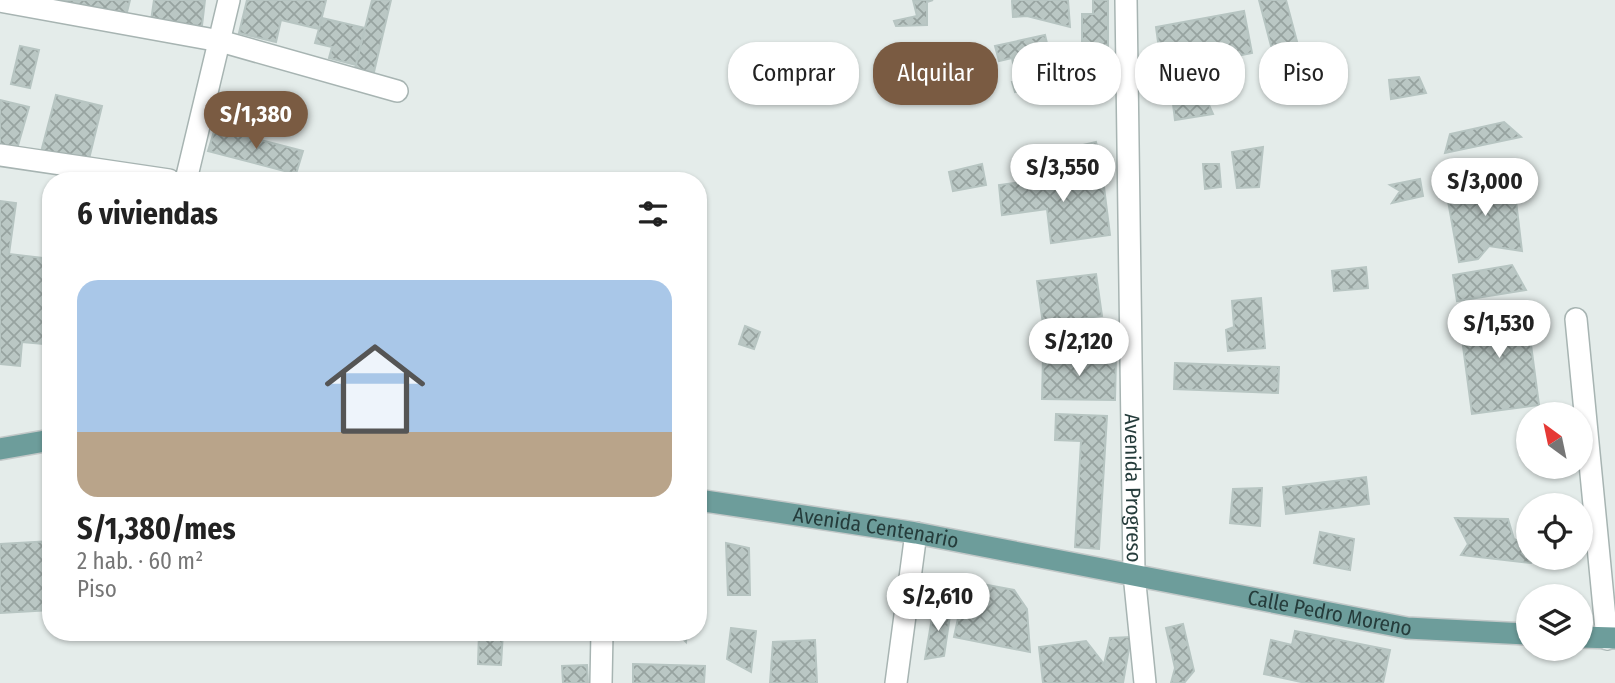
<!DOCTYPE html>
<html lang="es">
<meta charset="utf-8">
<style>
body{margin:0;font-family:"Fira Sans Condensed",sans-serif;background:#f2f2f2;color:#222;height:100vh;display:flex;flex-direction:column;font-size:26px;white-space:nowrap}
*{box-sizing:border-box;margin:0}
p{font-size:23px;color:#767676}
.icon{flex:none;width:38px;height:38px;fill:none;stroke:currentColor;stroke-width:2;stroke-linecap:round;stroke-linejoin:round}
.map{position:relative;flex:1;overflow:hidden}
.details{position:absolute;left:42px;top:172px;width:665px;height:469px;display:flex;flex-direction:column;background:#fff;border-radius:28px;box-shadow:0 2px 5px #0004}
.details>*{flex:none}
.guide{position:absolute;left:728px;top:42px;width:665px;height:63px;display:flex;gap:14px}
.needle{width:46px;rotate:327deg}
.tools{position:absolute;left:1516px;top:402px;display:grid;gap:14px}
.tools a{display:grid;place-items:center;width:77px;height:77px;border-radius:50%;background:#fff;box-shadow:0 2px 5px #0004;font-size:35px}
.price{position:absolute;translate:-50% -60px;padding:0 16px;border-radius:24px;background:#fff;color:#222;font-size:23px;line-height:46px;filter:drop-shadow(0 2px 4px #0008)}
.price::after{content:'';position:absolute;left:50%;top:42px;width:21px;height:16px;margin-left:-10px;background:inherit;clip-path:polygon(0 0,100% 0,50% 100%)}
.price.on{background:#7a5b42;color:#fff}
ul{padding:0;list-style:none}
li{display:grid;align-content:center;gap:14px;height:371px;padding:0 35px}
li+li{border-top:2px solid #e0e0e0}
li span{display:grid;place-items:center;height:217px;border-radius:21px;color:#555}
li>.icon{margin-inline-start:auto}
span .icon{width:126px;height:126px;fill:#fffc;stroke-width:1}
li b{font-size:30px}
h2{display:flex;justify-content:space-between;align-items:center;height:84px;padding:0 35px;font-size:30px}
.tag{padding:0 24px;border-radius:28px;background:#fff;box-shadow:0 2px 5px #0004;font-size:24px;line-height:63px}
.tag.on{background:#7a5b42;color:#fff}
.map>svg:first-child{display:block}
</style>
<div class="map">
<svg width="1615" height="683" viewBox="0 0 1615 683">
<defs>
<pattern id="building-cross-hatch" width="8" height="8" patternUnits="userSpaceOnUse" patternTransform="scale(1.75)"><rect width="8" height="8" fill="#bac7c4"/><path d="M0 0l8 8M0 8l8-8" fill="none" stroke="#97a3a0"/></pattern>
</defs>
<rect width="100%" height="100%" fill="#e4ecea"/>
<path fill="url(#building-cross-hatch)" stroke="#b7c5c2" stroke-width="2" d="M 40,0 L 130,0 L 125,20 Z
M 154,0 L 205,0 L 201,34 L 150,28 Z
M 247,0 L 326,0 L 319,29 L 281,20 L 276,42 L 239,33 Z
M 372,0 L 391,0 L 373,76 L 354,72 Z
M 913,0 L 933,0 L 927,2 L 927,25 L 896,26 L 894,21 L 917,16 Z
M 1017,0 L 1068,0 L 1070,27 L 1027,16 L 1013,17 L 1012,1 Z
M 1093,0 L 1108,0 L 1108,48 L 1082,48 L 1082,14 L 1093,14 Z
M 1259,0 L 1286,0 L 1300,53 L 1271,46 Z
M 1244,11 L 1252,53 L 1162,71 L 1156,27 Z
M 322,18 L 365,28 L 356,65 L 329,58 L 332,47 L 315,43 Z
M 1045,35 L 1051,60 L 1014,68 L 1012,58 L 999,61 L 995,46 Z
M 20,46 L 39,50 L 30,88 L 11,84 Z
M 1078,58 L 1089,58 L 1089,71 L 1066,70 L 1066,65 Z
M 1419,77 L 1426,93 L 1391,99 L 1389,80 Z
M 1031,79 L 1031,88 L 1015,92 L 1012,82 Z
M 1199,83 L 1213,114 L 1175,120 L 1173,104 L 1164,101 L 1160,86 L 1175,88 Z
M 56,95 L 102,106 L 88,163 L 41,152 Z
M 0,100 L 29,107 L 15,156 L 0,151 Z
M 1504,122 L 1521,137 L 1445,153 L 1450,134 Z
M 215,128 L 303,151 L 296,174 L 208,151 Z
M 1096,142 L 1101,163 L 1057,172 L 1053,152 Z
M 1263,147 L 1259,187 L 1237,188 L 1232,152 Z
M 982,164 L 986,185 L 953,191 L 949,172 Z
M 1203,164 L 1219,164 L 1221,187 L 1205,189 Z
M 1102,171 L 1110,235 L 1051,243 L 1047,209 L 1002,215 L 999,185 Z
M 1513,176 L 1522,251 L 1489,246 L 1478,259 L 1459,262 L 1448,201 L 1475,181 Z
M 1420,179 L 1423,196 L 1392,203 L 1400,191 L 1390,185 Z
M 0,201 L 16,203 L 9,254 L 51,259 L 51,316 L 46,315 L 43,344 L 22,342 L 20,366 L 0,364 Z
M 1512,265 L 1526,290 L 1457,301 L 1453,275 Z
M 1366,267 L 1368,288 L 1334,291 L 1332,271 Z
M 1096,274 L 1102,316 L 1043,324 L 1037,281 Z
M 1261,298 L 1265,348 L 1228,351 L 1226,330 L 1234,327 L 1232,301 Z
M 1526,307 L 1539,405 L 1472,414 L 1459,316 Z
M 745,326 L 760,332 L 754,349 L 739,344 Z
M 1043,356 L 1116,357 L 1115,400 L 1042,399 Z
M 1175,363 L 1279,367 L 1278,393 L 1174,389 Z
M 1056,414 L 1107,416 L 1099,549 L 1075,547 L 1081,441 L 1055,440 Z
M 1366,477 L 1369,504 L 1286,514 L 1283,487 Z
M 1262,488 L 1260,526 L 1230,523 L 1233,489 Z
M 1455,518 L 1508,519 L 1514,539 L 1528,545 L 1528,558 L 1535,558 L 1531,563 L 1461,555 L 1468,544 Z
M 1320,532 L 1354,539 L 1350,570 L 1314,563 Z
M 51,541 L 51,610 L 0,613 L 0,544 Z
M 726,543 L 749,548 L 750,595 L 728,595 Z
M 966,581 L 1014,590 L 1027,609 L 1030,652 L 954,637 Z
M 934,606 L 951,609 L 944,656 L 925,659 Z
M 1183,624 L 1194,671 L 1184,683 L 1171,683 L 1175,668 L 1166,628 Z
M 731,628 L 756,631 L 751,672 L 727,659 Z
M 1295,631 L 1390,650 L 1383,683 L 1306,683 L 1264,674 L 1271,640 L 1292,645 Z
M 479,632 L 503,632 L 501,665 L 478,664 Z
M 676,632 L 687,632 L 686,642 Z
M 1131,637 L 1123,683 L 1043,683 L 1039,647 L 1086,641 L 1104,664 L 1110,638 Z
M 815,640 L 817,683 L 770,683 L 773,642 Z
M 633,664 L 705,666 L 704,683 L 633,683 Z
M 587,665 L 588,683 L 563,683 L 562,666 Z"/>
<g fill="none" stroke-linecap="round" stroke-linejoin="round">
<g stroke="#a7b4b2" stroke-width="24">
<g id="minor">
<path id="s1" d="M 1126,0 L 1134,574 L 1145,683"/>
<path d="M 0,1 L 220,41 L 397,91"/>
<path d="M 0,155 L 169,180"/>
<path d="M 186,180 L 229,0"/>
<path d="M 1576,319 L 1607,639"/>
<path d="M 601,683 L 602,632"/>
<path d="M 896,683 L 916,533"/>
</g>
</g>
<g stroke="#c2c8c8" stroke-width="24">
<g id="major">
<path d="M 0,449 L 51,440"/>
<path id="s2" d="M 698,500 L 916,533 L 1407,628 L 1528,634"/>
<path d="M 1580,637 L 1615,638"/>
</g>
</g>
<use href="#minor" stroke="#fff" stroke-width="21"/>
<use href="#major" stroke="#6d9d9b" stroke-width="21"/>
</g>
<g text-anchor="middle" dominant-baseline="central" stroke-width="6" stroke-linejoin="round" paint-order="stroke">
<g font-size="21" fill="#253c3b" stroke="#f4f9f8">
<text stroke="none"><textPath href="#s1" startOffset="488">Avenida Progreso</textPath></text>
<text stroke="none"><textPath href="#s2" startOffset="180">Avenida Centenario</textPath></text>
<text stroke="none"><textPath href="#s2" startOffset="642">Calle Pedro Moreno</textPath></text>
</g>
</g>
</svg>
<div class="tools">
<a><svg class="needle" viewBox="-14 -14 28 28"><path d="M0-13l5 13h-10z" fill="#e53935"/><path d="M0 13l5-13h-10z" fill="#767676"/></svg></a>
<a><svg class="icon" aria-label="locate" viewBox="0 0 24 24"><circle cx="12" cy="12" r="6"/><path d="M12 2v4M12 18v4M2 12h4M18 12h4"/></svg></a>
<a><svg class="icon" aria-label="layers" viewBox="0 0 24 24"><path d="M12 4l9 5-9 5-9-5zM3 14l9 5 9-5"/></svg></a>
</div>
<b class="price on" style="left:256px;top:151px">S/1,380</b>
<b class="price" style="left:1063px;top:204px">S/3,550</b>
<b class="price" style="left:1485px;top:218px">S/3,000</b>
<b class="price" style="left:1499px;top:360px">S/1,530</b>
<b class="price" style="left:1079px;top:378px">S/2,120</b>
<b class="price" style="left:938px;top:633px">S/2,610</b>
<div class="guide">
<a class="tag">Comprar</a>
<a class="tag on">Alquilar</a>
<a class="tag">Filtros</a>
<a class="tag">Nuevo</a>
<a class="tag">Piso</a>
</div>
<section class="details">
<h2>6 viviendas<svg class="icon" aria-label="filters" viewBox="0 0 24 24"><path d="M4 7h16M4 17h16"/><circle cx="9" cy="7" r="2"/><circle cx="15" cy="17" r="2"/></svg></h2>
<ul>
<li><span style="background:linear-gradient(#a9c7e8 70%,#b9a48a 0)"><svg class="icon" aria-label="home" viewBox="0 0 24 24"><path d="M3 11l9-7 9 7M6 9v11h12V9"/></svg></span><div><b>S/1,380/mes</b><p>2 hab. · 60 m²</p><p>Piso</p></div></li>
</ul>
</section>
</div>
